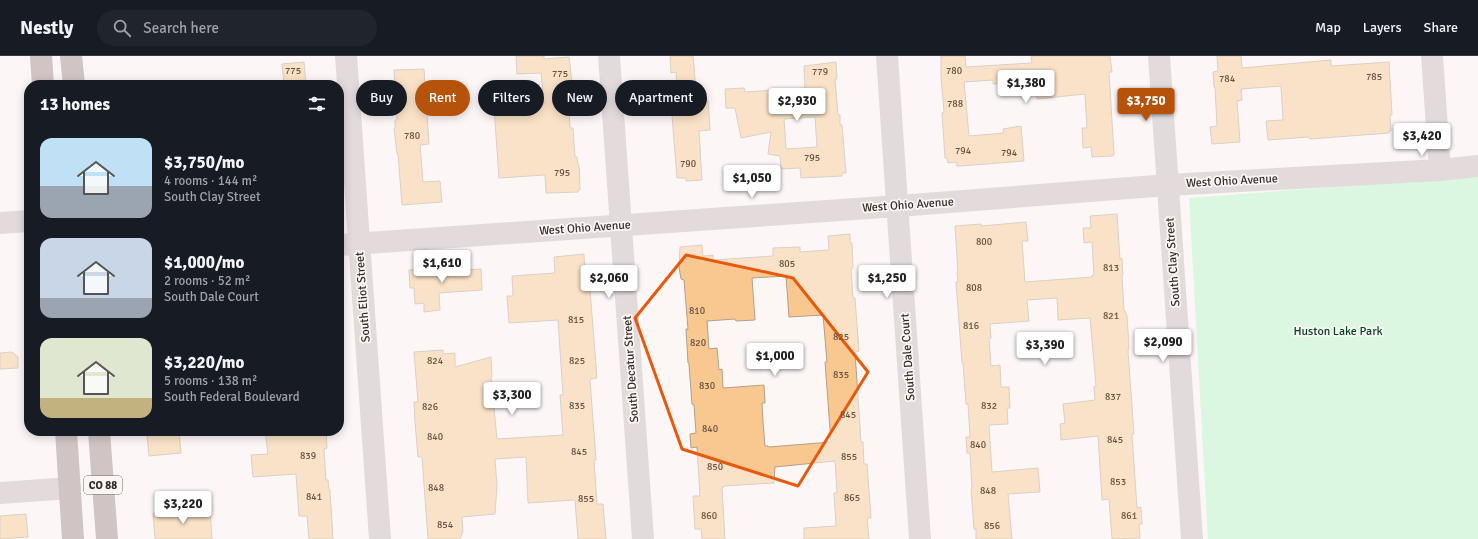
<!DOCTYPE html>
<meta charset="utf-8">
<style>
body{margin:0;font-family:Signika,sans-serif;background:#20242c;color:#f1f3f6;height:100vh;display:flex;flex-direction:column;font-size:15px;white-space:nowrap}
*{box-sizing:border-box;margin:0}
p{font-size:13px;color:#9ea1a6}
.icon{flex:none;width:22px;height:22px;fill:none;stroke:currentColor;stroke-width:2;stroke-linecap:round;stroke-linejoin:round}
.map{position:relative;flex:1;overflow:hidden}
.details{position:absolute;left:24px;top:24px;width:320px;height:356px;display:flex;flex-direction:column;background:#171b24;border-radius:16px;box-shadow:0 2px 10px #0003}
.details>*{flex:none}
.top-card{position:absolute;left:356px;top:24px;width:380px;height:36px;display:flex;gap:8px}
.price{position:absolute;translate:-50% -34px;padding:0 9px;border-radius:4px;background:#fff;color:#222;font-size:13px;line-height:26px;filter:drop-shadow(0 1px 2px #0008)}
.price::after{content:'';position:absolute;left:50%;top:24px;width:12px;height:9px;margin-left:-6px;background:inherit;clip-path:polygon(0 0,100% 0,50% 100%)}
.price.active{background:#b45309;color:#fff}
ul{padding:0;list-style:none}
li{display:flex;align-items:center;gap:12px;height:100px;padding:0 16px}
li span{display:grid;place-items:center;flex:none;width:112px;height:80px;border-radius:12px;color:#555}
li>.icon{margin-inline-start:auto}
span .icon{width:48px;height:48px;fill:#fffc;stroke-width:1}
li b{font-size:17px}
h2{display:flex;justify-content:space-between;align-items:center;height:48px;padding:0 16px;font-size:17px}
.pill{padding:0 14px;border-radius:18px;background:#171b24;box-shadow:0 2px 10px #0003;font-size:14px;line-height:36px}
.pill.active{background:#b45309;color:#fff}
header{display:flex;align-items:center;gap:24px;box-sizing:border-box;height:56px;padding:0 20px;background:#171b24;border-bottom:1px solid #363941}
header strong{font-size:19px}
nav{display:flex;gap:22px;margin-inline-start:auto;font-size:14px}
.search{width:280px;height:36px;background:#20242c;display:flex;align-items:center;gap:10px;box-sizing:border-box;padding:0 14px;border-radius:22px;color:#9ea1a6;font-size:15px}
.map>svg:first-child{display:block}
</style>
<header>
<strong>Nestly</strong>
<div class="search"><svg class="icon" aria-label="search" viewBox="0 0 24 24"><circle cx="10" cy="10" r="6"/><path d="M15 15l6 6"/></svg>Search here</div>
<nav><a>Map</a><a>Layers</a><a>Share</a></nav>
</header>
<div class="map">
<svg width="1478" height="483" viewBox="0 0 1478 483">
<rect width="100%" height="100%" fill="#fcf7f5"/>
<path fill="#b3f4c8" d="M 1478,120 L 1478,483 L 1208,483 L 1189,142 Z"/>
<path fill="#f9c890" stroke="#b1a08d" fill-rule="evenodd" d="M 516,0 L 544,0 L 544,3 L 569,1 L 573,36 L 568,36 L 570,72 L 573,72 L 575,101 L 577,101 L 578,109 L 579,109 L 580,134 L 578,134 L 578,136 L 546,137 L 545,119 L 499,122 L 494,51 L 544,48 L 541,17 L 517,18 Z
M 670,0 L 693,0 L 697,45 L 708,44 L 710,74 L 699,75 L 702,124 L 686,125 L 686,122 L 677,122 L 671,47 L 678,46 L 676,16 L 671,17 Z
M 941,0 L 965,0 L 966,11 L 1032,7 L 1031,0 L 1110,0 L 1112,16 L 1109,16 L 1114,98 L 1113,100 L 1092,101 L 1091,91 L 1083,92 L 1082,72 L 1087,72 L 1085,38 L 1037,43 L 1035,25 L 993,28 L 993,24 L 964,26 L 969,80 L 1004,77 L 1003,73 L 1021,70 L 1024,105 L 960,110 L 957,110 L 956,106 L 948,107 L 947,102 L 945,102 L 942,57 L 944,56 L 941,20 Z
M 1217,0 L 1241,0 L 1242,12 L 1331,4 L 1331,10 L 1389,6 L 1392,59 L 1390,59 L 1391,75 L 1389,75 L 1389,77 L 1310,83 L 1309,81 L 1268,84 L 1266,65 L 1283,64 L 1281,30 L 1241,33 L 1242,44 L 1237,45 L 1240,86 L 1212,88 L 1210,71 L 1217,70 L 1215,31 L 1214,31 L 1213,16 L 1218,15 Z
M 304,6 L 306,29 L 284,29 L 282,8 Z
M 836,6 L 837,23 L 835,23 L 838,59 L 840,59 L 840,69 L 842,69 L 846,117 L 842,117 L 842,120 L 801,122 L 800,112 L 781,113 L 780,100 L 768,98 L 771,76 L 741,82 L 735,52 L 726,52 L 725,33 L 744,32 L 745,36 L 805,32 L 804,10 ZM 815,61 L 817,91 L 786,93 L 784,63 Z
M 424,13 L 429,88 L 420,89 L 423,126 L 440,125 L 442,146 L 402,149 L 398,98 L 397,98 L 394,72 L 395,72 L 395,64 L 397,64 L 394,14 Z
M 752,110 L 754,128 L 735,129 L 733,112 Z
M 1117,158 L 1120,203 L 1122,202 L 1123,219 L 1122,219 L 1124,255 L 1125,255 L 1127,260 L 1129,290 L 1128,295 L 1134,378 L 1132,378 L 1137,452 L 1141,451 L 1142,468 L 1139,468 L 1140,482 L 1112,483 L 1109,443 L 1102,444 L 1098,380 L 1061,384 L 1060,368 L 1065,367 L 1063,348 L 1095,344 L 1094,331 L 1096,330 L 1090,262 L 1058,264 L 1057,242 L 1027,244 L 1029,265 L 990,268 L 991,282 L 989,282 L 991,310 L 1000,309 L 1001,331 L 1009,331 L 1010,352 L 1007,352 L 1008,368 L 989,369 L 992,416 L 1038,412 L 1040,436 L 1008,438 L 1012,483 L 976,483 L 976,473 L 974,473 L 971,433 L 972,432 L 970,397 L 967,397 L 966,381 L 970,381 L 968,348 L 966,348 L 963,307 L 962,307 L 956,226 L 958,226 L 957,216 L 958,216 L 955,170 L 981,168 L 981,170 L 1026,166 L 1028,185 L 1022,185 L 1025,226 L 1092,221 L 1092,219 L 1094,219 L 1092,186 L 1084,187 L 1083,172 L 1091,172 L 1090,160 Z
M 850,178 L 850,187 L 852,187 L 853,212 L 851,213 L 853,242 L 855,242 L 859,295 L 855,296 L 861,386 L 863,386 L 864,408 L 867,408 L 871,462 L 867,462 L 869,483 L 804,483 L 804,472 L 836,470 L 834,437 L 837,437 L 835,405 L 775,411 L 774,427 L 724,430 L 724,431 L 722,431 L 725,483 L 702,483 L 701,473 L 695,473 L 693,440 L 700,440 L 697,391 L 691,392 L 690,378 L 696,377 L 694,349 L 692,348 L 689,308 L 688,307 L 686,273 L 688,273 L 684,224 L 681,223 L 679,211 L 680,191 L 702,189 L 703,200 L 713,199 L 713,204 L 773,200 L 773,192 L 800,191 L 800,196 L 829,194 L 828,180 ZM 786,220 L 789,261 L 823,259 L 827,306 L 825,306 L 831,386 L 769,391 L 768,390 L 765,390 L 763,366 L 762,347 L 765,347 L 764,329 L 723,332 L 722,313 L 719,314 L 717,292 L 709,293 L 707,265 L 735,263 L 736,265 L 755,264 L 752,222 Z
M 584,198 L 585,219 L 589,221 L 597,322 L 591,323 L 590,324 L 596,404 L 594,404 L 597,448 L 603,448 L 606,483 L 578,483 L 575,444 L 528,447 L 526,401 L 495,403 L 497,430 L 495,458 L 462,461 L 463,475 L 460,483 L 428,483 L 422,401 L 418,401 L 415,366 L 414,346 L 418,346 L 414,296 L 443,294 L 443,298 L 455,297 L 455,311 L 491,301 L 492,321 L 491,321 L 497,383 L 563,379 L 560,339 L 563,339 L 558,264 L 509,267 L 507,240 L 513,240 L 512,220 L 555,217 L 554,201 Z
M 466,210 L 466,214 L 481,213 L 482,234 L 439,237 L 440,254 L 424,256 L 424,247 L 415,248 L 414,232 L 410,232 L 409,214 Z
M 12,296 L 18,301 L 18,312 L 0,313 L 0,297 Z
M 149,375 L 179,375 L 181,397 L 149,400 L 147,380 L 149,380 Z
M 265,375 L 326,375 L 327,392 L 324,393 L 326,424 L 328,424 L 329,434 L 330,434 L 333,483 L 309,483 L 307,460 L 299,460 L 296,418 L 253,421 L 251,399 L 268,398 Z
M 210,453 L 212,483 L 155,483 L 153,457 Z
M 26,458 L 28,481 L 0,483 L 0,460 Z"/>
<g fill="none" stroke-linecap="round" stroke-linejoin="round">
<path stroke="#c6b9bb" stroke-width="22" d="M 346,0 L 380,483
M 609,0 L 643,483
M 887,0 L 920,483
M 1159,0 L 1192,483
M 1432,0 L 1440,114
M 0,167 L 29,165
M 339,189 L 898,150 L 1168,129 L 1440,114 L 1478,110
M 0,437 L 70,432"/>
<path stroke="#9b8588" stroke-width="22" d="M 41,0 L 43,29
M 71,0 L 74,29
M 66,375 L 73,483
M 99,375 L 107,483"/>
</g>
<path d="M0 0H1478V483H0ZM 686,199 L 793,222 L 868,316 L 798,430 L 682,393 L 635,262 Z" fill="#fcf7f5" fill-opacity=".55" fill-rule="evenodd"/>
<path fill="none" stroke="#e8590c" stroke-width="3" stroke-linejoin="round" d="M 686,199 L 793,222 L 868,316 L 798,430 L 682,393 L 635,262 Z"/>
<g text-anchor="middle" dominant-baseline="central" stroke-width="3.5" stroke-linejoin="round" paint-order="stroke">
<g font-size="10" fill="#665241">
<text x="293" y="15">775</text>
<text x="954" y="15">780</text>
<text x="820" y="16">779</text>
<text x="560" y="18">775</text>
<text x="1374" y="21">785</text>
<text x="1227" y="23">784</text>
<text x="955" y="48">788</text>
<text x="412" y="80">780</text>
<text x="963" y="95">794</text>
<text x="1009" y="97">794</text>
<text x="812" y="102">795</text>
<text x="688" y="108">790</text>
<text x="562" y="117">795</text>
<text x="984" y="186">800</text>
<text x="787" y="208">805</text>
<text x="1111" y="212">813</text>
<text x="974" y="232">808</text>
<text x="697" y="255">810</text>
<text x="1111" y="260">821</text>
<text x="576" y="264">815</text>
<text x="971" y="270">816</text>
<text x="841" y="281">825</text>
<text x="698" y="287">820</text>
<text x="435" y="305">824</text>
<text x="577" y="305">825</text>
<text x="841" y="319">835</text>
<text x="707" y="330">830</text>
<text x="1113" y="341">837</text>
<text x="577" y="350">835</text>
<text x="989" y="350">832</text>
<text x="430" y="351">826</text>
<text x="848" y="359">845</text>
<text x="710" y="373">840</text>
<text x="435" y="381">840</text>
<text x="1115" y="384">845</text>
<text x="978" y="389">840</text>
<text x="579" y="396">845</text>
<text x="308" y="400">839</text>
<text x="849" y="401">855</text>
<text x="715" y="411">850</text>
<text x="1118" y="426">853</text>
<text x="436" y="432">848</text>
<text x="988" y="435">848</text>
<text x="314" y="441">841</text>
<text x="852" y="442">865</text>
<text x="586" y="443">855</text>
<text x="709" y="460">860</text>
<text x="1129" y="460">861</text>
<text x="445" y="469">854</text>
<text x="992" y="470">856</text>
</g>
<rect fill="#fcf7f5" stroke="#716865" stroke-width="1" x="84" y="420" width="38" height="18" rx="3"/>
<g font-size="11" font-weight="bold" fill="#352b27">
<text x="103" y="429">CO 88</text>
</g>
<g font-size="12" fill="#352b27" stroke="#fcf7f5">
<text transform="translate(1232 125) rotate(-3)">West Ohio Avenue</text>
<text transform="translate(908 149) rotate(-4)">West Ohio Avenue</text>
<text transform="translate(585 172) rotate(-4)">West Ohio Avenue</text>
<text transform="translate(1173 206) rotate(-94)">South Clay Street</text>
<text transform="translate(363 241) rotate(-94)">South Eliot Street</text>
<text transform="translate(908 301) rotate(-94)">South Dale Court</text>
<text transform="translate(631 313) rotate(-94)">South Decatur Street</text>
</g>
<g font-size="12" fill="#004523" stroke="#fcf7f5">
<text x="1338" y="275">Huston Lake Park</text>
</g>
</g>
</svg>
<b class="price" style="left:1026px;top:48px">$1,380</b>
<b class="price" style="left:797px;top:66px">$2,930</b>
<b class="price active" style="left:1146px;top:66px">$3,750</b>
<b class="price" style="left:1422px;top:101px">$3,420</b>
<b class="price" style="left:752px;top:143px">$1,050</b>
<b class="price" style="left:442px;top:228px">$1,610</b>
<b class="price" style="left:609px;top:243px">$2,060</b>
<b class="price" style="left:887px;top:243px">$1,250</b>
<b class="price" style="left:1163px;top:307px">$2,090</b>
<b class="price" style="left:1045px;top:310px">$3,390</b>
<b class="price" style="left:775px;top:321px">$1,000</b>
<b class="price" style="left:512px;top:360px">$3,300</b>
<b class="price" style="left:183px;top:469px">$3,220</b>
<div class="top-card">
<a class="pill">Buy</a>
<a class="pill active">Rent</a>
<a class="pill">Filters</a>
<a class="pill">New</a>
<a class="pill">Apartment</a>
</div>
<section class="details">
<h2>13 homes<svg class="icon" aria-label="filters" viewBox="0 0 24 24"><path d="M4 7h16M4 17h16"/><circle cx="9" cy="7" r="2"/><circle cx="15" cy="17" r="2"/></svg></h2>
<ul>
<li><span style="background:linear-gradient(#bfe0f5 60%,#9aa5b1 0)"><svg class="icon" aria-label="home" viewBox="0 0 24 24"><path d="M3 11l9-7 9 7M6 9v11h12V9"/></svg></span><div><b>$3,750/mo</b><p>4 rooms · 144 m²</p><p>South Clay Street</p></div></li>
<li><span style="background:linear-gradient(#c9d6e8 75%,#9aa5b1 0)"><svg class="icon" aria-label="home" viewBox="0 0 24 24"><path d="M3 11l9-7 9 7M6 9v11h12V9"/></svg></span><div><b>$1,000/mo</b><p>2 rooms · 52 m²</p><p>South Dale Court</p></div></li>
<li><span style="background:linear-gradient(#dfe7d0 75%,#c2b280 0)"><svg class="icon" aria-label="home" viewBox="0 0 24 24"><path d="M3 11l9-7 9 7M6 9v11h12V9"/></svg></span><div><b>$3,220/mo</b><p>5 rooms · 138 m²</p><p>South Federal Boulevard</p></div></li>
</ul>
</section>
</div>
